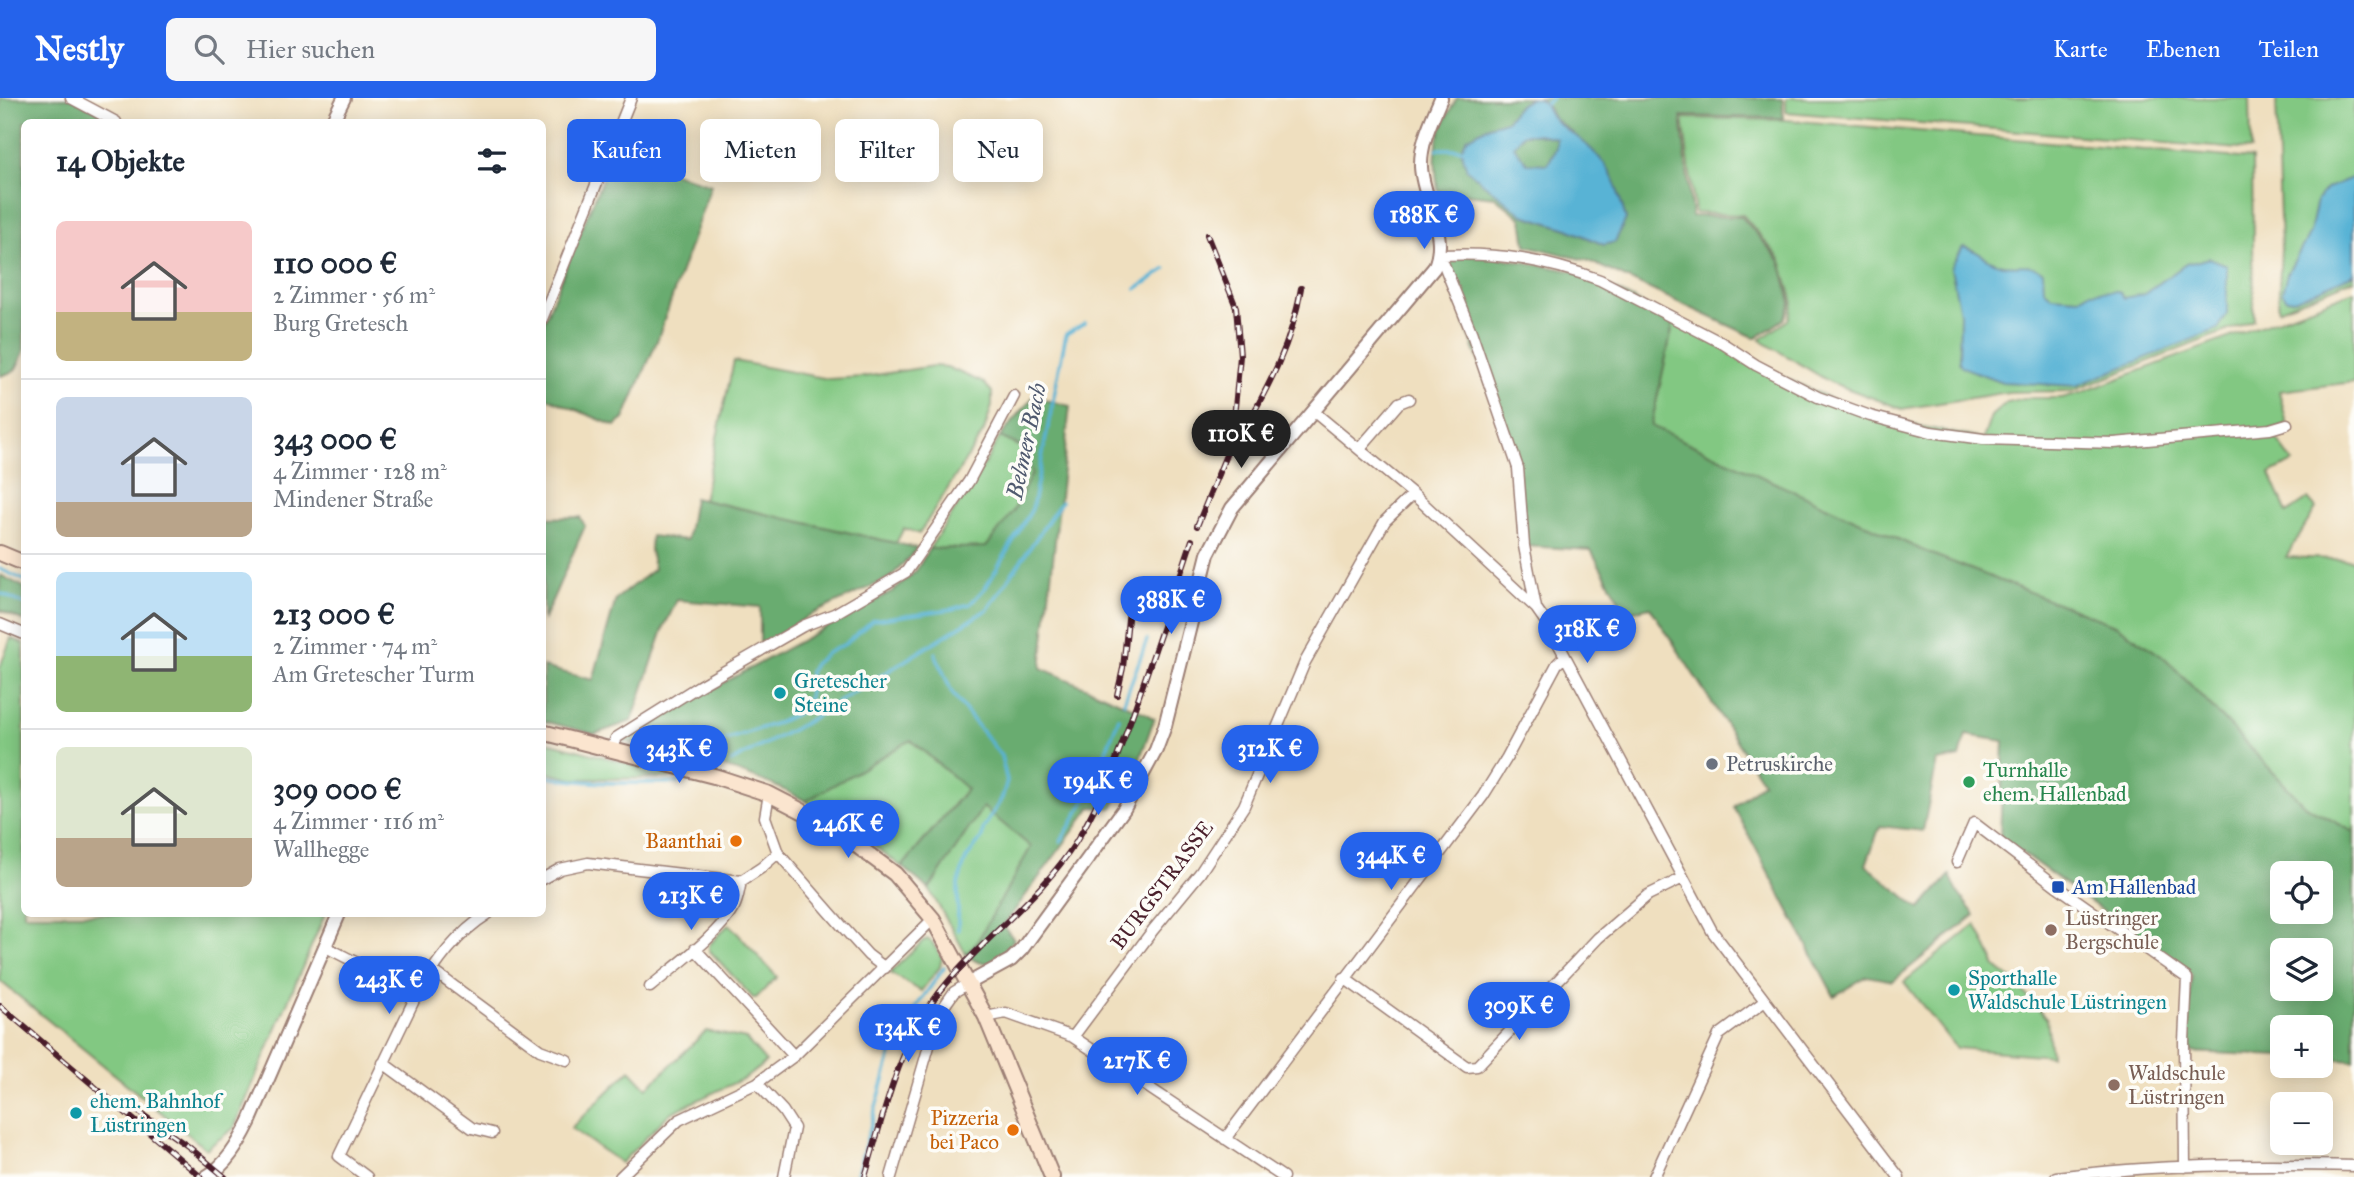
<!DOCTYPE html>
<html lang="de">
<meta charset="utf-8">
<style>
body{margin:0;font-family:"IM FELL Great Primer",serif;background:#f6f6f7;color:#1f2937;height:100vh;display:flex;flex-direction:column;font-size:26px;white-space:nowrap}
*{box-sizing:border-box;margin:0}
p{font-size:23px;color:#747a83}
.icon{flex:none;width:38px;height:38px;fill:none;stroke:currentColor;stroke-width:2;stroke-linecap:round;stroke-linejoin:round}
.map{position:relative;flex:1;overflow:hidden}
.panel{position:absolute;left:21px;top:21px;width:525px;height:798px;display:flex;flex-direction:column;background:#fff;border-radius:10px;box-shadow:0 4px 18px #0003}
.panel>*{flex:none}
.guide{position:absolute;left:567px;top:21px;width:665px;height:63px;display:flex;gap:14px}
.tools{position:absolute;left:2270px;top:763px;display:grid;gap:14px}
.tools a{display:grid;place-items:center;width:63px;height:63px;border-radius:10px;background:#fff;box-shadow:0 4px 18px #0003;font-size:35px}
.price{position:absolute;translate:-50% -60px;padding:0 16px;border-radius:24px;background:#2563eb;color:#fff;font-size:23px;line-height:46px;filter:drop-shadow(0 2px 4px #0008)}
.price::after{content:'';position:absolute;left:50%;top:42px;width:21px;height:16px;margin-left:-10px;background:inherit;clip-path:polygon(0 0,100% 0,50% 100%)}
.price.current{background:#222;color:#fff}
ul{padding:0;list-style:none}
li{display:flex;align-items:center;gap:21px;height:175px;padding:0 35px}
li+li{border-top:2px solid #e0e1e3}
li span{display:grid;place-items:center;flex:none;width:196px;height:140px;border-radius:10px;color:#555}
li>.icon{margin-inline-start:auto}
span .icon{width:84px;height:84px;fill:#fffc;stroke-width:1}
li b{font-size:30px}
h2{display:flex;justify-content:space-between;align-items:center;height:84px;padding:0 35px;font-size:30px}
.chip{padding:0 24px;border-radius:10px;background:#fff;box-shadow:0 4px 18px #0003;font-size:24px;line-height:63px}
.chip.current{background:#2563eb;color:#fff}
header{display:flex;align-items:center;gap:42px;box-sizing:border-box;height:98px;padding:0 35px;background:#2563eb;color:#fff}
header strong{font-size:33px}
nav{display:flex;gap:38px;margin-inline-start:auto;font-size:24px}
.search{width:490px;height:63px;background:#f6f6f7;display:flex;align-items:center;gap:18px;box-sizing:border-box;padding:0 24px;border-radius:10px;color:#747a83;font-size:26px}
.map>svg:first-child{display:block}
</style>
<header>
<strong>Nestly</strong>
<div class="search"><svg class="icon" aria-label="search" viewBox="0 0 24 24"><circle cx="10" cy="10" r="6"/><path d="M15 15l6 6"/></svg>Hier suchen</div>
<nav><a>Karte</a><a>Ebenen</a><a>Teilen</a></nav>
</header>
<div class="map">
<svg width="2354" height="1079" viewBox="0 0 2354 1079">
<rect width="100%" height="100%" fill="#fdfcf7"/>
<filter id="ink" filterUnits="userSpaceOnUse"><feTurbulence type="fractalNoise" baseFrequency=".0143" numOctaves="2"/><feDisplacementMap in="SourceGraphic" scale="14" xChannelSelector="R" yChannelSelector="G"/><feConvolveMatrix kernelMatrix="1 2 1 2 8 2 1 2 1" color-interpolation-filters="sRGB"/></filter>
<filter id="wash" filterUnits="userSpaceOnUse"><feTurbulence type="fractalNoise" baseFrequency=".00686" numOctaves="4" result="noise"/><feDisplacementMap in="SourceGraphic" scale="28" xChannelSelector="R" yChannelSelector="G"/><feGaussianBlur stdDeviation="1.57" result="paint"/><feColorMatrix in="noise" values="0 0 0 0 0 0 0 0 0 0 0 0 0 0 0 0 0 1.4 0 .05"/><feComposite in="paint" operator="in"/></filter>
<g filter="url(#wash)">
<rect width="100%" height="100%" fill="#efdfbf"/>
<path fill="#82c882" stroke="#667456" stroke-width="2" d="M 1786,0 L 2250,0 L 2251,52 L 1786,14 Z
M 2276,0 L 2354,0 L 2354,181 L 2278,212 L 2281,151 Z
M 1683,20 L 1786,22 L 2252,61 L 2254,222 L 2073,293 L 2009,294 L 1902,311 L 1830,284 L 1760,242 L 1788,222 L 1793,205 L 1781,162 L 1743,117 L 1695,115 Z
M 2354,193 L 2354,284 L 2279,293 L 2287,326 L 2270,332 L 2293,364 L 2270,376 L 2287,415 L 2308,401 L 2316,410 L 2286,459 L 2354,462 L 2354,734 L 2305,708 L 2166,561 L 2117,528 L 1926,454 L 1651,328 L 1674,222 L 1756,267 L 1870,318 L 1983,341 L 1991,318 L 2007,304 L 2024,300 L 2062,300 L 2083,294 Z
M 734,263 L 829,281 L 863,279 L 933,268 L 947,269 L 984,285 L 992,294 L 992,308 L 984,333 L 919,436 L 904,430 L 896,445 L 703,402 Z
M 1000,339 L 1026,351 L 1032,375 L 1013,414 L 986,450 L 929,451 L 976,380 Z
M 11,540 L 24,546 L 24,816 L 325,816 L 234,1030 L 206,1051 L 0,883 L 0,569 Z
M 924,579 L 1032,749 L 977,844 L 966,856 L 929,791 L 983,709 Z
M 910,642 L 967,690 L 902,769 L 867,742 L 806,703 Z
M 542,643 L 543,643 L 673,677 L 669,680 L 573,681 L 543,674 Z
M 729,826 L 777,879 L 756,900 L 753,900 L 709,852 L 709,847 Z
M 1976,826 L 1996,869 L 2016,885 L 2047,921 L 2051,958 L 1956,950 L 1904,884 Z
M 927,841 L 932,844 L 942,860 L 940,869 L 921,893 L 890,875 L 923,843 Z
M 706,933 L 746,941 L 766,964 L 747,979 L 670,1015 L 621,1065 L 571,1030 L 630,972 L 647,990 Z"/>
<path fill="#69ac70" stroke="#5a664e" stroke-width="2" fill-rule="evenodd" d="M 0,0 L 73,0 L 117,24 L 24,24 L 24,254 L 15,273 L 0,278 Z
M 1457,0 L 1531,0 L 1520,6 L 1506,23 L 1489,28 L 1498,96 L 1523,117 L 1568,131 L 1604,147 L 1573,35 L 1553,20 L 1546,6 L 1538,0 L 1783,0 L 1783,20 L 1681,18 L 1692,118 L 1742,119 L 1780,163 L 1791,205 L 1784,221 L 1756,240 L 1589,163 L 1526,147 L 1522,121 L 1495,99 L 1438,93 C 1432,50 1436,36 1457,0 Z
M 1523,36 L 1538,36 L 1556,40 L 1556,50 L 1548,66 L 1527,66 L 1514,48 Z
M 613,55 L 711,87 L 657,243 L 624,321 L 615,328 L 543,298 L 542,228 Z
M 1477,155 L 1582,175 L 1674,222 L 1651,328 L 1926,454 L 2117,528 L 2166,561 L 2305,708 L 2354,734 L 2354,962 L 2321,960 L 2320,929 L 2282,929 L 2282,958 L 2185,954 L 2192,877 L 2000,739 L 2004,643 L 1966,637 L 1960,659 L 1937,663 L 1923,733 L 1880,728 L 1866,767 L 1920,811 L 1950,777 L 1958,795 L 1975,817 L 1893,883 L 1867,878 L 1834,898 L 1734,709 L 1763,684 L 1650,509 L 1626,515 L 1591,452 L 1524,448 L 1518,370 L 1440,158 ZM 2282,775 L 2320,775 L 2320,814 L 2282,814 ZM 2282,852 L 2320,852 L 2320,891 L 2282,891 Z
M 1033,299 L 1070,308 L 1041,570 L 1145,615 L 1154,621 L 1137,669 L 1112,710 L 1091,709 L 1003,828 L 1014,841 C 1000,860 987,876 966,856 L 977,844 L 1031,749 L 983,709 L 929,791 L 902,769 L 967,691 L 911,642 L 806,703 C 747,671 688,659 623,643 L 625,638 L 893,493 L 916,473 L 929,451 L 986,449 L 1013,414 L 1032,375 L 1026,351 L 1000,339 Z
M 694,400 L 918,450 L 890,480 L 810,517 L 760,549 L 760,509 L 677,502 L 664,529 L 632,623 L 595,636 L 543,623 L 543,569 L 593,582 L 616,501 L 654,471 L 650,452 L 651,438 L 687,442 Z
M 580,419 L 585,428 L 543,523 L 543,420 Z
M 0,477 L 24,489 L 24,523 L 0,512 Z"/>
<path fill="#58b3d5" stroke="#516980" stroke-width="2" fill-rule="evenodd" d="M 1531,0 C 1546,0 1545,11 1554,21 C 1560,28 1572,35 1580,41 C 1614,70 1614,80 1626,121 L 1615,144 L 1604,147 L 1568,131 L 1523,117 L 1467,72 L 1461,51 L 1467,40 L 1489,28 L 1506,23 L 1520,6 ZM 1523,36 L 1538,36 L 1556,40 L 1556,50 L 1548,66 L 1527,65 L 1514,48 Z
M 2354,79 L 2354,176 L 2294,202 L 2287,201 L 2282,194 L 2287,176 L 2310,135 L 2317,102 L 2327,90 Z
M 1963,149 C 1975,150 1986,162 1999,166 C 2016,171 2025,162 2043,173 L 2044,191 L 2052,198 L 2080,200 L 2090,194 L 2119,193 L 2124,200 L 2144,196 L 2186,166 L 2210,160 L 2227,167 L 2227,216 L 2218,231 L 2076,288 L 2002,284 L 1962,269 L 1959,264 L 1960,215 L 1951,170 Z"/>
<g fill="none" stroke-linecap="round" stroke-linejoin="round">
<path stroke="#58b3d5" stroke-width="3.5" d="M 1546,6 L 1552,0
M 1437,51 L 1461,51
M 1136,191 L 1166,171
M 0,471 L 24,482
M 0,495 L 24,506
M 935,555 L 952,595 L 1001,658 L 1007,683 L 1002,700 L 983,731 L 982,740 L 966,761 L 958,786 L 958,832
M 1124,604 L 1147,542
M 731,664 L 803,626 L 988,511 L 1061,404
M 692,667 L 698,659 L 719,644 L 777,625 L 798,615 L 805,608 L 809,598 L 809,575 L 814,566 L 827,555 L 845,546 L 873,522 L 952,511 L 970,506 L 986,489 L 1032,411 L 1066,236 L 1085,225
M 542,678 C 588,687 632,685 678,685 L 685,676
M 1061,743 L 1088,698 L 1119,620
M 856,1079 L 892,953 L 914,912 L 944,870"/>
</g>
</g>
<g filter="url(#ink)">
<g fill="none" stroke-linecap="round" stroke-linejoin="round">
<g stroke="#9c7f75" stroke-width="13">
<path id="minor" d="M 71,0 L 116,24
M 542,221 L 631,0
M 1313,313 L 1413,396 L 1536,510 L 1550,530 L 1712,833 L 1899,1079
M 1360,350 L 1399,305 L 1409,301
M 1536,510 L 1524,448 L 1518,370 L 1472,236 L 1440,157 C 1498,154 1546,162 1600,182 L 1722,245 L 1756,267 L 1818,299 L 1870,318 L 1931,334 L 1983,341 L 2114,345 L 2270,331 L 2287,326
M 0,526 L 24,536
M 612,651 L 616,640 L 699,588 L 803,528 L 834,516 L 906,474 L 969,383 L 1014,298
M 769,696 L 765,719 L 778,755 L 841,827 L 868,857 L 885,870
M 1957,764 L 1974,725 L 2058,789 L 2187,880 L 2184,943 L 2185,1069
M 542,781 L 560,771 L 588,765 L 741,783
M 326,849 L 417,896
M 695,851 L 794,958
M 432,872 L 540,952 L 567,962
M 1344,880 L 1467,969 L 1477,968 L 1598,840 L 1648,797 L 1683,780
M 650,889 C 675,868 719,837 734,809 C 738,802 739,792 741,783 L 761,770 L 778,755
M 986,919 L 1006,915 L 1073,939 L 1283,1079
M 1073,939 L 1153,832 L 1200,775 L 1244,708 L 1305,564 L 1385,423 L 1413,396
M 383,965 L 472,1030 L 492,1035
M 757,985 L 783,1013 L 794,1030 L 784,1079
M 1225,1041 L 1483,698 L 1506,661 L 1557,566 L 1565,558
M 367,1079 L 339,1058 L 417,896 C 436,865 457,835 488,816
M 620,1079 L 679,1022 L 757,985 L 794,958 L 933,821
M 891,1079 L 938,917 L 954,894 L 969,885
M 1654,1079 L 1719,937 L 1765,903
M 2056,1079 C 2155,1066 2255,1066 2354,1068"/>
</g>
<g stroke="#9c7f75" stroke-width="16">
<path id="tertiary" d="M 332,24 L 344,0
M 969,885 L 1011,862 L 1022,851 L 1124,711 L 1156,652 L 1165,628 L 1208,456 L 1232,410 L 1434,170 C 1450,137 1423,104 1421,69 C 1420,45 1432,22 1441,0
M 206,1079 C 226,1068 239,1045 249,1025 L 339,816"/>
</g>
<g stroke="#9c7f75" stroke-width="18">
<path id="secondary" d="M 0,455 L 24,465
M 542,634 L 714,678 L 769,696 L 829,727 L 895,776 L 933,821 L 986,919 L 1052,1079"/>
</g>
<use href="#minor" stroke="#fff" stroke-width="10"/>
<use href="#tertiary" stroke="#fff" stroke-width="12"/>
<use href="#secondary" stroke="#fbe5cf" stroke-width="14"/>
<g stroke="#4a1f2b" stroke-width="6">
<path id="rail" d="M 1234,351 C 1263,298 1292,249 1301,190
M 1197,428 L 1228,352 L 1233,330 L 1240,258 L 1236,209 L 1207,137
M 1117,597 L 1123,570 L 1129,511
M 0,908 L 201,1079
M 136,1012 L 189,1049 L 225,1079
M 865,1079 C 885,1011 900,940 947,885 C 988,836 1042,798 1076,744 C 1104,698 1122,648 1139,598 C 1157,546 1175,494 1192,442"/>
</g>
<use href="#rail" stroke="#fdfcf7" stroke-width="3.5" stroke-dasharray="10" stroke-linecap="butt"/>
</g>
</g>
<g fill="#0f9aa8" stroke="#fdfcf7" stroke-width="2.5">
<circle cx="780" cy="595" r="7"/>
<circle cx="1954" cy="892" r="7"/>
<circle cx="76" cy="1015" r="7"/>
</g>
<circle fill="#6b7280" stroke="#fdfcf7" stroke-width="2.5" cx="1712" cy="666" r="7"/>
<circle fill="#2e9e5b" stroke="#fdfcf7" stroke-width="2.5" cx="1969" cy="684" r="7"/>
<g fill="#e8710a" stroke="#fdfcf7" stroke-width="2.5">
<circle cx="736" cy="743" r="7"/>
<circle cx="1013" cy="1032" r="7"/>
</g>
<rect fill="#1a4fb4" stroke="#fdfcf7" stroke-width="2.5" x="2051" y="782" width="14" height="14" rx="3.5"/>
<g fill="#8d6e63" stroke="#fdfcf7" stroke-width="2.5">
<circle cx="2051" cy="832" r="7"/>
<circle cx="2114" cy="987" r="7"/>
</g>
<g text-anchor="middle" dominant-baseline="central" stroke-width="7" stroke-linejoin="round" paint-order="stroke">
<g font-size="21" fill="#0d838f" stroke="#fdfcf7" text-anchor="start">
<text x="794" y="583">Gretescher<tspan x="794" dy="24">Steine</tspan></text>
<text x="1968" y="880">Sporthalle<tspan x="1968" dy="24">Waldschule Lüstringen</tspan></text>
<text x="90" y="1003">ehem. Bahnhof<tspan x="90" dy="24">Lüstringen</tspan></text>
</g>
<g font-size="21" fill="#5b616d" stroke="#fdfcf7" text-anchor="start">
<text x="1726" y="666">Petruskirche</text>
</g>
<g font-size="21" fill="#27864d" stroke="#fdfcf7" text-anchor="start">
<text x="1983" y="672">Turnhalle<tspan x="1983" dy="24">ehem. Hallenbad</tspan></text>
</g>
<g font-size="21" fill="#c56008" stroke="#fdfcf7" text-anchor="end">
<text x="722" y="743">Baanthai</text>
<text x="999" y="1020">Pizzeria<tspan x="999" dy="24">bei Paco</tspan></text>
</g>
<g font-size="21" fill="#4a1f2b" stroke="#fdfcf7">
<text transform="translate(1162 787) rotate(-53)">BURGSTRASSE</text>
</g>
<g font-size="21" fill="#164399" stroke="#fdfcf7" text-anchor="start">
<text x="2072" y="789">Am Hallenbad</text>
</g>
<g font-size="21" fill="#785e54" stroke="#fdfcf7" text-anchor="start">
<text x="2065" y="820">Lüstringer<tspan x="2065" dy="24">Bergschule</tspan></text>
<text x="2128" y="975">Waldschule<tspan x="2128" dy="24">Lüstringen</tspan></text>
</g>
<g font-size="23" font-style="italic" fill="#505a6f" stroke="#fdfcf7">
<text transform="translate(1026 343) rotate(-78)">Belmer Bach</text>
</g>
</g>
</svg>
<div class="tools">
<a><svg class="icon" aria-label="locate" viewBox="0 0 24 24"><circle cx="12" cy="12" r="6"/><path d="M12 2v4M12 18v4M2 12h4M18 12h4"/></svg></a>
<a><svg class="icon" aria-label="layers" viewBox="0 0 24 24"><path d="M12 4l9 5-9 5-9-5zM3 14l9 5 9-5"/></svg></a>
<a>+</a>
<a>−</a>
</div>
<b class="price" style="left:1424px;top:153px">188K €</b>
<b class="price current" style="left:1241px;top:372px">110K €</b>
<b class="price" style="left:1171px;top:538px">388K €</b>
<b class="price" style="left:1587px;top:567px">318K €</b>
<b class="price" style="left:679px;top:687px">343K €</b>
<b class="price" style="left:1270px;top:687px">312K €</b>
<b class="price" style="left:1098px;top:719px">194K €</b>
<b class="price" style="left:848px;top:762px">246K €</b>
<b class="price" style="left:1391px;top:794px">344K €</b>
<b class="price" style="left:691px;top:834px">213K €</b>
<b class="price" style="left:389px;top:918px">243K €</b>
<b class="price" style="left:1519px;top:944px">309K €</b>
<b class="price" style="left:908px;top:966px">134K €</b>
<b class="price" style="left:1137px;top:999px">217K €</b>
<div class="guide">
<a class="chip current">Kaufen</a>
<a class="chip">Mieten</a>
<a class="chip">Filter</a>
<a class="chip">Neu</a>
</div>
<section class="panel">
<h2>14 Objekte<svg class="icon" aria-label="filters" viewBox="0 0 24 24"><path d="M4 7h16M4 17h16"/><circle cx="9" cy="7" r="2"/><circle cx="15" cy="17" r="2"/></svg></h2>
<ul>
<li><span style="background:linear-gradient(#f6c9c9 65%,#c2b280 0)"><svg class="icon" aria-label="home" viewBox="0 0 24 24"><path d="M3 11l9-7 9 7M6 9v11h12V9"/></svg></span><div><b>110 000 €</b><p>2 Zimmer · 56 m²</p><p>Burg Gretesch</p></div></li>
<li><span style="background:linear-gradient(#c9d6e8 75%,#b9a48a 0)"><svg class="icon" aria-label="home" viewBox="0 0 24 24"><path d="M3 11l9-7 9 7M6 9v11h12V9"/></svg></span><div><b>343 000 €</b><p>4 Zimmer · 128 m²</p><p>Mindener Straße</p></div></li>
<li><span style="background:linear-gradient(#bfe0f5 60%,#8fb573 0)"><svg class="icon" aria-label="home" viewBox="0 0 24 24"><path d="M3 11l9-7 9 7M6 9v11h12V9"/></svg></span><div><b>213 000 €</b><p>2 Zimmer · 74 m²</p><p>Am Gretescher Turm</p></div></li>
<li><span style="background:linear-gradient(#dfe7d0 65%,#b9a48a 0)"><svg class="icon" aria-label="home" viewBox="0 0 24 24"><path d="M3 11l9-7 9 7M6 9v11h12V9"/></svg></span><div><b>309 000 €</b><p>4 Zimmer · 116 m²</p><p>Wallhegge</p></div></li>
</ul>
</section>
</div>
